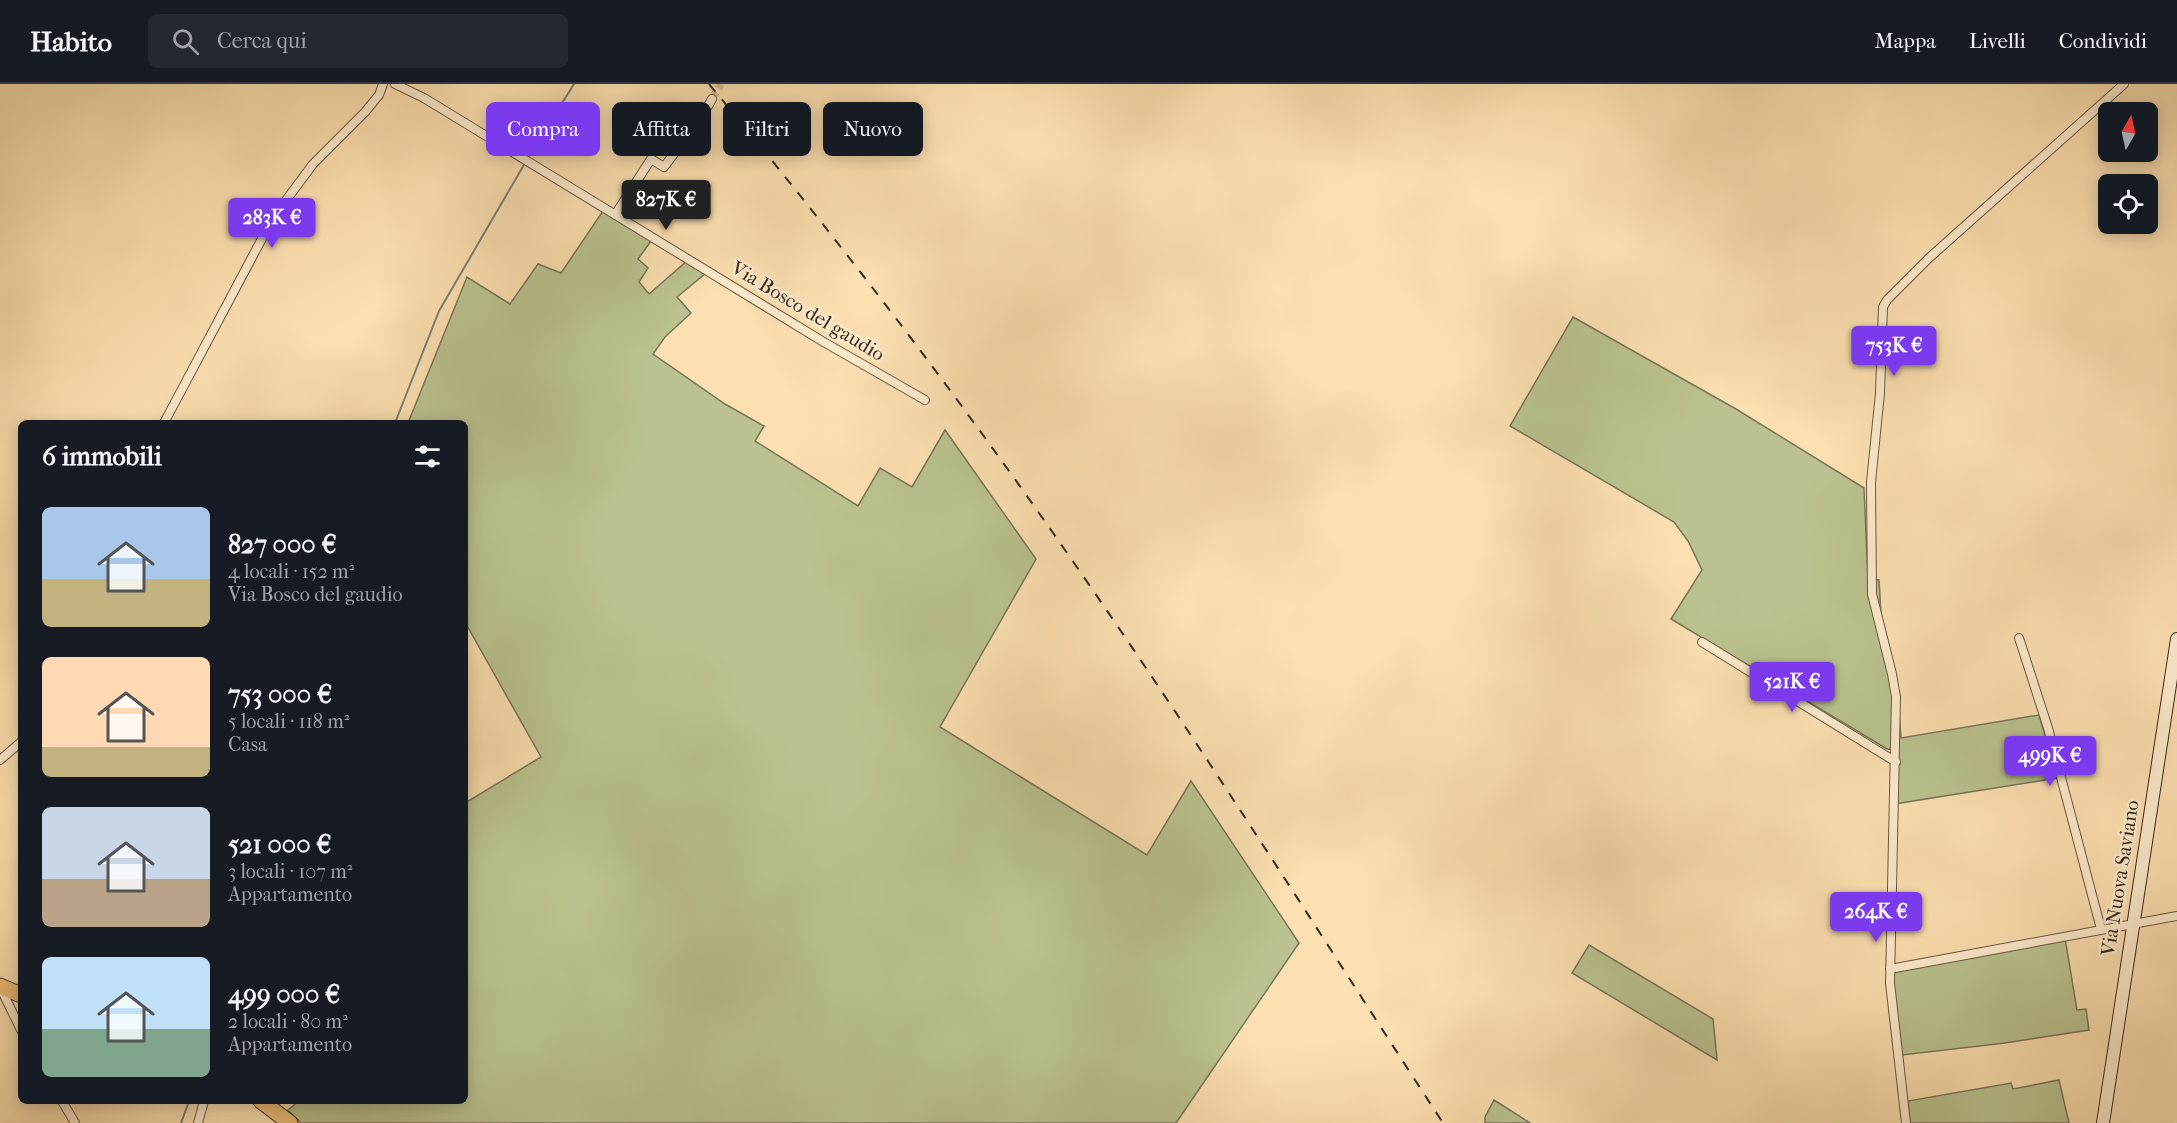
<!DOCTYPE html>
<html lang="it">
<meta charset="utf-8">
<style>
body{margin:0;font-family:"IM FELL French Canon",serif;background:#242831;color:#f1f3f6;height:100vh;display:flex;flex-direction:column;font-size:22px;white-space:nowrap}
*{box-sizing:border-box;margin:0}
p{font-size:20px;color:#9ea1a6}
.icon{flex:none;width:33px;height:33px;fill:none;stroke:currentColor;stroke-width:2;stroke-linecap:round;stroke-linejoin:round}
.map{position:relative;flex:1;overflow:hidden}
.sheet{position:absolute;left:18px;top:336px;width:450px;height:684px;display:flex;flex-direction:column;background:#171b24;border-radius:9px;box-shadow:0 3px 15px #0003}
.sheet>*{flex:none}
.top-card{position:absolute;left:486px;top:18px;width:570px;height:54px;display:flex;gap:12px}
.needle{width:39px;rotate:9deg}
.tools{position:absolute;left:2098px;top:18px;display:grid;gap:12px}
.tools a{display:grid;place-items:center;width:60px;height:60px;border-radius:9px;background:#171b24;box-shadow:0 3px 15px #0003;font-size:30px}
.price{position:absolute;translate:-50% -51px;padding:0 14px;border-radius:6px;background:#7c3aed;color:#fff;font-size:20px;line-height:39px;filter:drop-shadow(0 2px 3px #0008)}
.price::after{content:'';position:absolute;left:50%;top:36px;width:18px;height:14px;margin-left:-9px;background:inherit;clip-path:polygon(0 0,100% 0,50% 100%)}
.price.selected{background:#222;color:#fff}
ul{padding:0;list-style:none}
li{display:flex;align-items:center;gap:18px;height:150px;padding:0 24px}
li span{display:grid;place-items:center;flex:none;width:168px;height:120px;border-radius:9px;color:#555}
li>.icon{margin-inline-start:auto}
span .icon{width:72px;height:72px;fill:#fffc;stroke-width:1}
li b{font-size:26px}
h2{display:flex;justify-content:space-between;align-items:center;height:72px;padding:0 24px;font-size:26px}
.chip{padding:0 21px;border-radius:9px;background:#171b24;box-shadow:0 3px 15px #0003;font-size:21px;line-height:54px}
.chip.selected{background:#7c3aed;color:#fff}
header{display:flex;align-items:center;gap:36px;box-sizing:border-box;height:84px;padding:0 30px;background:#171b24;border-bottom:2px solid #363941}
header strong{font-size:28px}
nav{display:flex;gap:33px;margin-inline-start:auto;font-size:21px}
.search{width:420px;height:54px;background:#242831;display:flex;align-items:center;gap:15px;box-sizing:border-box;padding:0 21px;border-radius:9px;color:#9ea1a6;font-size:22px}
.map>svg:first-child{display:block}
</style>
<header>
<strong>Habito</strong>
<div class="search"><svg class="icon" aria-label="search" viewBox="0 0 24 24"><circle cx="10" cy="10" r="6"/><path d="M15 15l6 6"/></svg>Cerca qui</div>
<nav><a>Mappa</a><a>Livelli</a><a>Condividi</a></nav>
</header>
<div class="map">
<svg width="2177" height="1039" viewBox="0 0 2177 1039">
<rect width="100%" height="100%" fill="#fce0b1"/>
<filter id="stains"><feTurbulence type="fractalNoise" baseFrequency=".00333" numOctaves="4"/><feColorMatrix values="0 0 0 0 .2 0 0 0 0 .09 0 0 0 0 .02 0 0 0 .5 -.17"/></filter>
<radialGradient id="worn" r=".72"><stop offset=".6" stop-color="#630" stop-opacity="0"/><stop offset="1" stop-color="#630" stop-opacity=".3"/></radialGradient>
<path fill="#bac38f" stroke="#797658" stroke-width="1.5" d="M 603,127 L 651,157 L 638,175 L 648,184 L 639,198 L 649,210 L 687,177 L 706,189 L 677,213 L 691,229 L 665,253 L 653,270 L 725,320 L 764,342 L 755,357 L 858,422 L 880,384 L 912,403 L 945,346 L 1036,475 L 940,643 L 1147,771 L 1191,697 L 1299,859 L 1176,1039 L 301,1039 L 288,1026 L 299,1017 L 465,1017 L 465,719 L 541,673 L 465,538 L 465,339 L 408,339 L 467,193 L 510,220 L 538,180 L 561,189 Z
M 1573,233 L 1736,325 L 1864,404 L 1868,495 L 1879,496 L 1881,530 L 1896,591 L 1901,654 L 2039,631 L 2058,694 L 1894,720 L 1897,666 L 1887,665 L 1671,535 L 1702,486 L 1688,457 L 1674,438 L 1510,342 Z
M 2065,854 L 2077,926 L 2086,925 L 2089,946 L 2005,959 L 1902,971 L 1892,886 Z
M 1589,861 L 1713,935 L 1717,976 L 1572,889 Z
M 2059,996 L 2069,1039 L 1910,1039 L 1908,1017 L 2011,999 L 2013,1005 Z
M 1494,1016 L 1530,1039 L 1485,1039 L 1485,1033 Z"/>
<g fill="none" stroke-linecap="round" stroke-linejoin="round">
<path stroke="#788179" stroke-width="2" d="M 528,74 L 574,0
M 395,339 L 439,227 L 525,79
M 181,1039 L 189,1017"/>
<path stroke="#d5bb94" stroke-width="8" stroke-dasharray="8 4" stroke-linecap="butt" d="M 712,15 L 721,0"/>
<g stroke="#695744" stroke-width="10">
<path id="street" d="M 395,0 L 424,14 L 822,257 L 925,316
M 615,131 L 651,75 L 664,83 L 703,31 L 712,15
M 164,339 L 266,147 L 287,115 L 313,80 L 365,28 L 379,11 L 383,0
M 2019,554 L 2048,644 L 2101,845
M 1702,558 L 1896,678
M 0,676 L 21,658
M 1890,885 L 2177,832
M 0,903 L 21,946
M 62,1017 L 75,1039
M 198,1039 L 204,1017
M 1906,1039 L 1890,899 L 1896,613 L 1892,590 L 1872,510 L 1871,398 L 1880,309 L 1883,223 L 1887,216 L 1929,174 L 2124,0"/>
</g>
<g stroke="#382920" stroke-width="14">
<path id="secondary" d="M 2103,1039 L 2177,555"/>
</g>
<g stroke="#382920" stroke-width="17">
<path id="highway" d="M 0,902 L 21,911
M 261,1017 L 290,1039"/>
</g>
<use href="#street" stroke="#fdebcc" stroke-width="8"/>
<use href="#secondary" stroke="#fdebcc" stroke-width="12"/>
<use href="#highway" stroke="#eec078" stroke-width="15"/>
<path stroke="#382920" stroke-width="2" stroke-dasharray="10 10" stroke-linecap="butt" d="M 709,0 C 840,157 964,320 1081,489 C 1206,669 1323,855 1443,1039"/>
</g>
<g text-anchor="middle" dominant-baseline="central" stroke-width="5" stroke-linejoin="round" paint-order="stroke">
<g font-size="20" fill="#382920" stroke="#fdebcc">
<text transform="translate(808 227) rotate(31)">Via Bosco del gaudio</text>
<text transform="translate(2120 794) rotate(-81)">Via Nuova Saviano</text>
</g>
</g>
<rect width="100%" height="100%" filter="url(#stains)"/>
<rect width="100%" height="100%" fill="url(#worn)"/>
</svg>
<div class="tools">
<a><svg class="needle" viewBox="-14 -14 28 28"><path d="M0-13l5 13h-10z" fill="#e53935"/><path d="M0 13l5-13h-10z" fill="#9ea1a6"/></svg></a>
<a><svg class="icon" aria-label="locate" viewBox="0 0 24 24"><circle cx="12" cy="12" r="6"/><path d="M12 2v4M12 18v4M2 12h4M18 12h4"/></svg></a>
</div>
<b class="price selected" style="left:666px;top:147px">827K €</b>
<b class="price" style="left:272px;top:165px">283K €</b>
<b class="price" style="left:1894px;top:293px">753K €</b>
<b class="price" style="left:1792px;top:629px">521K €</b>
<b class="price" style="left:2050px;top:703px">499K €</b>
<b class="price" style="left:1876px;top:859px">264K €</b>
<div class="top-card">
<a class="chip selected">Compra</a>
<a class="chip">Affitta</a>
<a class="chip">Filtri</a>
<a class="chip">Nuovo</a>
</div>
<section class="sheet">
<h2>6 immobili<svg class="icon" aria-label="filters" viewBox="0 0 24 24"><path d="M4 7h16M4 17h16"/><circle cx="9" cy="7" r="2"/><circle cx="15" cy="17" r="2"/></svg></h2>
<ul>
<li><span style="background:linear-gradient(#a9c7e8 60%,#c2b280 0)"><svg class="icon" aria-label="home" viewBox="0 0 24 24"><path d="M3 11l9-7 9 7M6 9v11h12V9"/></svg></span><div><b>827 000 €</b><p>4 locali · 152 m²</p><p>Via Bosco del gaudio</p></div></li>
<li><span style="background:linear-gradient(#ffd9b3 75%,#c2b280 0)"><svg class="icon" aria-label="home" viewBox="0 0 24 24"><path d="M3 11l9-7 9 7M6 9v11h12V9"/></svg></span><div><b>753 000 €</b><p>5 locali · 118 m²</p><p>Casa</p></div></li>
<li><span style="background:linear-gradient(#c9d6e8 60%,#b9a48a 0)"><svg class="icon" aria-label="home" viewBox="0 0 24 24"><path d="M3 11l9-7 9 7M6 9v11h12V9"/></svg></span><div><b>521 000 €</b><p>3 locali · 107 m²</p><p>Appartamento</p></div></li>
<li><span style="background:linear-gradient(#bfe0f5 60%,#7fa58c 0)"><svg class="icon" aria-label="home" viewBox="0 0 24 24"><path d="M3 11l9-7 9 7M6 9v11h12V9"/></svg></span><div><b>499 000 €</b><p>2 locali · 80 m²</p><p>Appartamento</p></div></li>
</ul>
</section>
</div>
